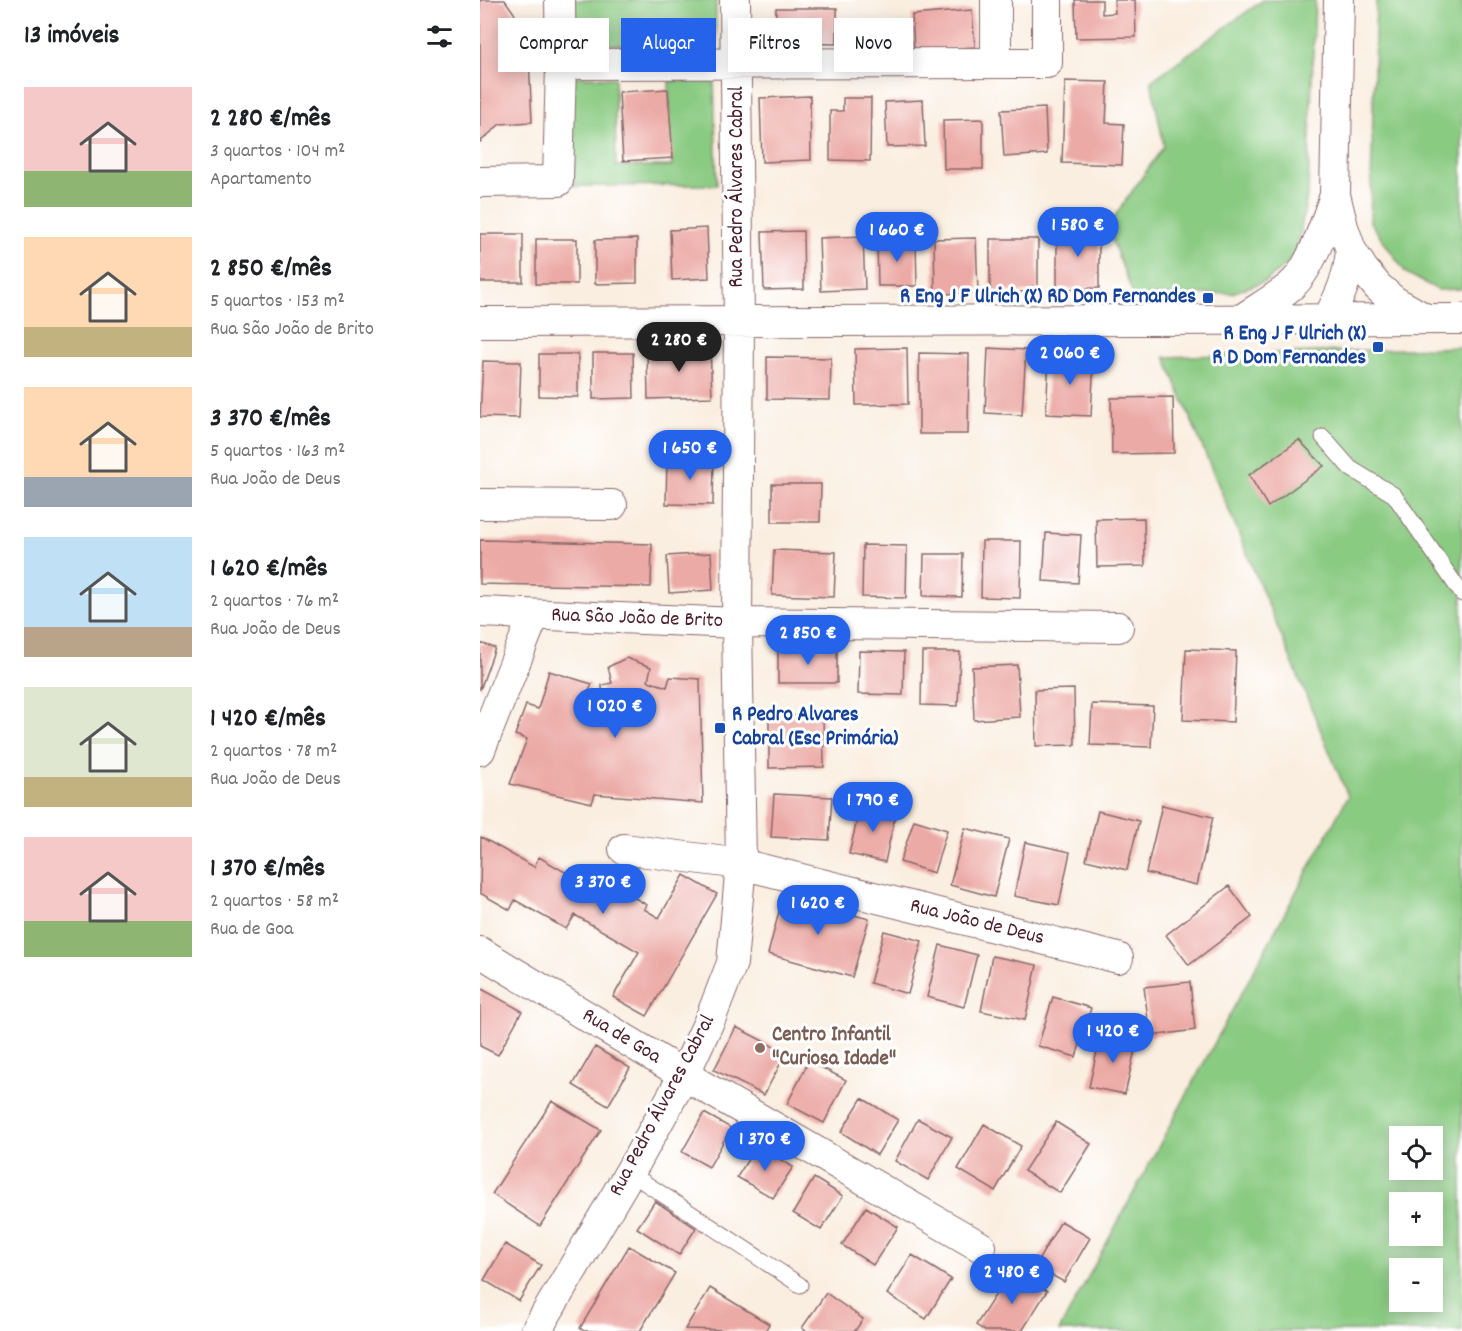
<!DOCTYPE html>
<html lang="pt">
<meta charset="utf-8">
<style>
body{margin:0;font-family:Dekko,sans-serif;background:#f6f6f6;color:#202124;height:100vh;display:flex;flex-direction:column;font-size:22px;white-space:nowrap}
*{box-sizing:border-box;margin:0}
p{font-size:20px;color:#757577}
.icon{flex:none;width:33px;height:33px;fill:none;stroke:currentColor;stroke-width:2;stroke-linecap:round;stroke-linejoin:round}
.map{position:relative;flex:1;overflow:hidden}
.details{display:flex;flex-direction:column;background:#fff;width:480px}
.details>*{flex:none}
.top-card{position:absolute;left:18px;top:18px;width:570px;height:54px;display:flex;gap:12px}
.fabs{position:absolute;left:909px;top:1126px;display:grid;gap:12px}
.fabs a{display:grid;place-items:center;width:54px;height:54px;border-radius:0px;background:#fff;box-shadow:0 3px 15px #0003;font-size:30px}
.price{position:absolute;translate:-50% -51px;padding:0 14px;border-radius:21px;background:#2563eb;color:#fff;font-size:20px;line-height:39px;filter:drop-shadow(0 2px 3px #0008)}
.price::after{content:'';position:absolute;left:50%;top:36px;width:18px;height:14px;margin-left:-9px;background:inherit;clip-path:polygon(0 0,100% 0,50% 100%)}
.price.selected{background:#222;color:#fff}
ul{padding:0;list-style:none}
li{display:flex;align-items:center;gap:18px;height:150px;padding:0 24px}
li span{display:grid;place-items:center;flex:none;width:168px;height:120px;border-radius:0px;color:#555}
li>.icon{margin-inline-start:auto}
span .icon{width:72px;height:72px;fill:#fffc;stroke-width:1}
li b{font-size:26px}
h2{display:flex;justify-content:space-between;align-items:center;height:72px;padding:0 24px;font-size:26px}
.pill{padding:0 21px;border-radius:0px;background:#fff;box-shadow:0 3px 15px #0003;font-size:21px;line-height:54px}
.pill.selected{background:#2563eb;color:#fff}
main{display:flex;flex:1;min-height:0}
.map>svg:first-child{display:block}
</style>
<main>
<section class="details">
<h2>13 imóveis<svg class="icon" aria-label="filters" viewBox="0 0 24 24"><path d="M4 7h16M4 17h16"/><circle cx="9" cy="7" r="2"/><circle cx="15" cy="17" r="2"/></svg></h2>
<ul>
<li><span style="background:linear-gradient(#f6c9c9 70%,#8fb573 0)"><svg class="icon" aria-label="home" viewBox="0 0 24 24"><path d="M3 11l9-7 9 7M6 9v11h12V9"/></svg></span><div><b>2 280 €/mês</b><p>3 quartos · 104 m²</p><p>Apartamento</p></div></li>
<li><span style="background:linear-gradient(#ffd9b3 75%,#c2b280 0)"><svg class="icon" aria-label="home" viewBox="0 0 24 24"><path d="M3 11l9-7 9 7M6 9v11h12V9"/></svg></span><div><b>2 850 €/mês</b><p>5 quartos · 153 m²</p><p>Rua São João de Brito</p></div></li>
<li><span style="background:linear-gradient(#ffd9b3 75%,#9aa5b1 0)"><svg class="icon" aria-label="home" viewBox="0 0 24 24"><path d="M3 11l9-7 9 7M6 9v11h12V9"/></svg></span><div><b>3 370 €/mês</b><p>5 quartos · 163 m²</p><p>Rua João de Deus</p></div></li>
<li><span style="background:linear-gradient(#bfe0f5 75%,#b9a48a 0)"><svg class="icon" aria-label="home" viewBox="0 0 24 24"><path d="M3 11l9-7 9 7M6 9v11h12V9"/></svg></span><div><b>1 620 €/mês</b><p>2 quartos · 76 m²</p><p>Rua João de Deus</p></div></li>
<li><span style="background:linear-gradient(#dfe7d0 75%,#c2b280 0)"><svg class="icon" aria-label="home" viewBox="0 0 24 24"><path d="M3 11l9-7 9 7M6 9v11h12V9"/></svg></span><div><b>1 420 €/mês</b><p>2 quartos · 78 m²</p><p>Rua João de Deus</p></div></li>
<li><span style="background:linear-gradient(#f6c9c9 70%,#8fb573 0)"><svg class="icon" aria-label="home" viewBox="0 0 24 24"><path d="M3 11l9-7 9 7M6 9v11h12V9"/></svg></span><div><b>1 370 €/mês</b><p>2 quartos · 58 m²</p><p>Rua de Goa</p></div></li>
</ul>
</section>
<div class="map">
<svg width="982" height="1331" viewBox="0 0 982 1331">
<rect width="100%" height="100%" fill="#fff"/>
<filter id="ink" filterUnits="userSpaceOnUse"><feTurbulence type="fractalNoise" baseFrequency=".0167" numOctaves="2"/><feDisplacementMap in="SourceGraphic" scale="12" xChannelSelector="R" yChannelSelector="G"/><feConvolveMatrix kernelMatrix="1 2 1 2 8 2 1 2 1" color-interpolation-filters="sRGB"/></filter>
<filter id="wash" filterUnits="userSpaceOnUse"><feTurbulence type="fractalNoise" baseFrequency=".008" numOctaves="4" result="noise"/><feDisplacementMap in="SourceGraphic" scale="24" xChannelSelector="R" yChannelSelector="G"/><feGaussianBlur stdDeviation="1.35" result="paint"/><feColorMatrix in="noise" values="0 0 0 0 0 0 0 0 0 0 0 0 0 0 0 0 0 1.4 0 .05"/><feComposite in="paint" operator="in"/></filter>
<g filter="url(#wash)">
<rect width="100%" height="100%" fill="#faeee0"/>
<path fill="#8acb82" stroke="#6a7556" stroke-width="1.5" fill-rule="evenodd" d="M 90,0 L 236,0 L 236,43 L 95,46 Z
M 783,0 L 835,0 L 828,190 L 818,247 L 807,264 L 786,281 L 752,293 L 654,297 L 627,227 L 684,146 L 671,81 Z
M 896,0 L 982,0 L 982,289 L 958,290 L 926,273 L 890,222 Z
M 88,76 L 135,78 L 136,166 L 192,166 L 189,81 L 234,78 L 237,185 L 94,186 Z
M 982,347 L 982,1331 L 579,1331 L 868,796 L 685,357 ZM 920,1137 L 952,1137 L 952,1170 L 920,1170 ZM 920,1203 L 952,1203 L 952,1236 L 920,1236 ZM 920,1269 L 952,1269 L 952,1302 L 920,1302 Z"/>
<g id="blocks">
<path fill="#ecaaa6" d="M 0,0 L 25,0 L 34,13 L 45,39 L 49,59 L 52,122 L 20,124 L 0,142 Z
M 595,0 L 622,0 L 622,14 L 635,13 L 634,0 L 655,0 L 656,37 L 596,38 Z
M 296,8 L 357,8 L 357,44 L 295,43 Z
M 492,10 L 495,47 L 434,51 L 432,15 Z
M 585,81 L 628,82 L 626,123 L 644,124 L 642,165 L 582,163 Z
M 188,89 L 193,158 L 143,161 L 139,92 Z
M 330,96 L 331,160 L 282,162 L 280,98 Z
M 363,98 L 391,98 L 390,161 L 350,160 L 350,111 L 363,111 Z
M 443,100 L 445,146 L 407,147 L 405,102 Z
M 565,108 L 567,154 L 524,157 L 521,110 Z
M 503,119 L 503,169 L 464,169 L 463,120 Z
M 619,227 L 619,288 L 577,289 L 577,228 Z
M 227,228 L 229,278 L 192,280 L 190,230 Z
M 323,231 L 324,289 L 284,290 L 282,232 Z
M 0,234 L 43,234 L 43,282 L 0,282 Z
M 383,236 L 385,289 L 341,291 L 339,238 Z
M 496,238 L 498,293 L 455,294 L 454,239 Z
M 56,239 L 97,239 L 97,284 L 56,284 Z
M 157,239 L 157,283 L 115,284 L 115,240 Z
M 510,239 L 558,239 L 558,292 L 510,292 Z
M 436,240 L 437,286 L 398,286 L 397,241 Z
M 230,347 L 232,397 L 168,399 L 167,349 Z
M 427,348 L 428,404 L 376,405 L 375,349 Z
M 508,348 L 546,350 L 542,415 L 505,413 Z
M 113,353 L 153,353 L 154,398 L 113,399 Z
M 439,353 L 489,354 L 488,434 L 439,434 Z
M 59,354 L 98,354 L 98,397 L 59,396 Z
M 569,356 L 614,358 L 611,416 L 566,414 Z
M 287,357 L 351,358 L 350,400 L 287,399 Z
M 3,361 L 41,362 L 39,418 L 0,417 Z
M 693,397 L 694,453 L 632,454 L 631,398 Z
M 819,440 L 844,466 L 788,507 L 769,475 Z
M 187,457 L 234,458 L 233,505 L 186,504 Z
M 292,484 L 341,484 L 340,522 L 292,522 Z
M 664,518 L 665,566 L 617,567 L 616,519 Z
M 566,533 L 601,535 L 598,583 L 563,581 Z
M 0,540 L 172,544 L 171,587 L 0,584 Z
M 502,541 L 541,541 L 540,598 L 501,597 Z
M 383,545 L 427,546 L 426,598 L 382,597 Z
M 294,550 L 356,552 L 354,597 L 292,595 Z
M 231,553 L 233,590 L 189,593 L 187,556 Z
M 444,554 L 483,554 L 482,597 L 443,596 Z
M 0,643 L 15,648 L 0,690 Z
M 298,648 L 357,648 L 357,683 L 298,683 Z
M 706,649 L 756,651 L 753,722 L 703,720 Z
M 379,651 L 424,652 L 423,695 L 378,694 Z
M 442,652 L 480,652 L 478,706 L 441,705 Z
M 146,658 L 171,667 L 168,681 L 187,687 L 190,677 L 220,679 L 223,803 L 115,794 L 112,803 L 30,784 L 47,739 L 35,735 L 46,705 L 58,709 L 69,671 L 112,684 L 101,711 L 123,717 L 122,685 L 132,683 L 128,667 Z
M 537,665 L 540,717 L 494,720 L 492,667 Z
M 594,689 L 595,745 L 556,746 L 555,690 Z
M 612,704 L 673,706 L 671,747 L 610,745 Z
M 343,715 L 344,767 L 289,768 L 289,716 Z
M 294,794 L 352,797 L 349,840 L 291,837 Z
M 381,803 L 416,811 L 405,862 L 369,854 Z
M 682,805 L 733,817 L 717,885 L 666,873 Z
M 618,811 L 659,821 L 647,870 L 606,860 Z
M 434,820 L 467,830 L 454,873 L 420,862 Z
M 485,828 L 529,839 L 514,897 L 470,885 Z
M 1,837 L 54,867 L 59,857 L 111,887 L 117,876 L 167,905 L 164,909 L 179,918 L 204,875 L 237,894 L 167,1016 L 133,997 L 159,952 L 95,915 L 86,929 L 35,900 L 30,910 L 0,893 Z
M 545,842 L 590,852 L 579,905 L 534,896 Z
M 749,886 L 772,917 L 709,965 L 686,935 Z
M 303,896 L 389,919 L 372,977 L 288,954 Z
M 404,931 L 442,941 L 428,994 L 390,983 Z
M 460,945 L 497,955 L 484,1007 L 447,997 Z
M 512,956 L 557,965 L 545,1020 L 501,1011 Z
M 710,982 L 715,1030 L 670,1036 L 664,987 Z
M 0,988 L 42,1011 L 18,1055 L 0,1046 Z
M 573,997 L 611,1008 L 596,1057 L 558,1046 Z
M 256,1027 L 306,1053 L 284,1095 L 234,1070 Z
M 621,1033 L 657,1041 L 645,1094 L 609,1087 Z
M 115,1047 L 150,1068 L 128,1106 L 93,1085 Z
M 329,1061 L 366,1080 L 344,1123 L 307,1104 Z
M 382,1098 L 418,1120 L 397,1155 L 361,1132 Z
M 72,1101 L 121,1130 L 60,1226 L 12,1194 Z
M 224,1113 L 251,1128 L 229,1167 L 202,1152 Z
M 438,1119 L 472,1137 L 448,1180 L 415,1161 Z
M 576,1122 L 611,1144 L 580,1193 L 544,1171 Z
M 504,1124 L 541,1146 L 515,1191 L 478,1169 Z
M 277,1145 L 313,1167 L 293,1198 L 257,1177 Z
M 334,1178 L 363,1196 L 341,1230 L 313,1213 Z
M 175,1201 L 216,1228 L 199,1255 L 157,1228 Z
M 386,1207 L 418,1227 L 393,1265 L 362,1245 Z
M 581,1221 L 610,1238 L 584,1282 L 555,1266 Z
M 25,1244 L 61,1265 L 39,1301 L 4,1280 Z
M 149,1246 L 195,1273 L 160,1331 L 104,1331 L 100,1328 Z
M 432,1255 L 471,1279 L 446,1319 L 407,1294 Z
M 532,1269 L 567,1291 L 542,1331 L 505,1331 L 496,1325 Z
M 230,1288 L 289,1324 L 285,1331 L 205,1329 Z
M 346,1293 L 383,1319 L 375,1331 L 326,1331 L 322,1328 Z"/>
</g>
</g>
<g filter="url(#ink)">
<use href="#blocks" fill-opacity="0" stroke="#88676a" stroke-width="1.5"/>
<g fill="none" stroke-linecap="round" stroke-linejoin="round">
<g stroke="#88676a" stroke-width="17">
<path id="lane" d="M 843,437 L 870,468 L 914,495 L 982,594
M 150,1173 L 320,1285"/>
</g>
<g stroke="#88676a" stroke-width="32">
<path id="street" d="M 859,0 L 855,195 L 863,227 L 871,250 L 883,269 L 898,287 L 914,301 L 944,318
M 516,63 L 516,0
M 81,64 L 567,63 L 567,0
M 0,182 L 78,181 L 81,64 L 80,0
M 761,320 C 778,308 799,297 814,283 C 832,265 847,220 855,195
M 847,320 C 860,297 869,276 871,250
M 0,322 C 327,319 655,322 982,319
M 0,504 L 132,505
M 0,612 L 257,623 L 638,627
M 0,750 L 54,615
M 144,849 L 261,864 L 638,958
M 0,952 L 221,1085 L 501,1247
M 56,1331 L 157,1160 L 204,1075 L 231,1017 L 252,963 L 261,864 L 257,623 L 259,320 L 255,0"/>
</g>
<use href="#lane" stroke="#fff" stroke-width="15"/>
<use href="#street" stroke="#fff" stroke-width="30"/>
</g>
</g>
<g fill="#1a4fb4" stroke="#fff" stroke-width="2">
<rect x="722" y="292" width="12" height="12" rx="3"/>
<rect x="892" y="341" width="12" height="12" rx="3"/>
<rect x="234" y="722" width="12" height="12" rx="3"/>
</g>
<circle fill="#8d6e63" stroke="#fff" stroke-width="2" cx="280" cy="1048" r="6"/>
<g text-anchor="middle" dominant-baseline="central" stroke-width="6" stroke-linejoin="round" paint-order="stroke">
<g font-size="21" fill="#4a1f2b" stroke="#fff">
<text transform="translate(258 187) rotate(-90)">Rua Pedro Álvares Cabral</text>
<text transform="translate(157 619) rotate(2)">Rua São João de Brito</text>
<text transform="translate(497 923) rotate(14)">Rua João de Deus</text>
<text transform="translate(141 1037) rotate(31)">Rua de Goa</text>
<text transform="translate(183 1106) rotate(-62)">Rua Pedro Álvares Cabral</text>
</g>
<g font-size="21" font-weight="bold" fill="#164399" stroke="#fff" text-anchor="end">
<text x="716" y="298">R Eng J F Ulrich (X) RD Dom Fernandes</text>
<text x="886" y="335">R Eng J F Ulrich (X)<tspan x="886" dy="24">R D Dom Fernandes</tspan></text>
<text x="252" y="716" text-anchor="start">R Pedro Alvares<tspan x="252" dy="24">Cabral (Esc Primária)</tspan></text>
</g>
<g font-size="21" font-weight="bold" fill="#785e54" stroke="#fff" text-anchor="start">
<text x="292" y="1036">Centro Infantil<tspan x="292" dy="24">"Curiosa Idade"</tspan></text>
</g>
</g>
</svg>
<div class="fabs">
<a><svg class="icon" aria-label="locate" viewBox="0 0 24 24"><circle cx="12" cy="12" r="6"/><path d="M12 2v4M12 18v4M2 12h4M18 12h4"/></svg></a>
<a>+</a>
<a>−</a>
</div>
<b class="price" style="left:598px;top:258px">1 580 €</b>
<b class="price" style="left:417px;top:263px">1 660 €</b>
<b class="price selected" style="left:199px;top:373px">2 280 €</b>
<b class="price" style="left:590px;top:386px">2 060 €</b>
<b class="price" style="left:210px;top:481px">1 650 €</b>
<b class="price" style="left:328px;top:666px">2 850 €</b>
<b class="price" style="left:135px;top:739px">1 020 €</b>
<b class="price" style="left:393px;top:833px">1 790 €</b>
<b class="price" style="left:123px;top:915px">3 370 €</b>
<b class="price" style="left:338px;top:936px">1 620 €</b>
<b class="price" style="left:633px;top:1064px">1 420 €</b>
<b class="price" style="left:285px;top:1172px">1 370 €</b>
<b class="price" style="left:532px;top:1305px">2 480 €</b>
<div class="top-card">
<a class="pill">Comprar</a>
<a class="pill selected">Alugar</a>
<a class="pill">Filtros</a>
<a class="pill">Novo</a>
</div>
</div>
</main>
